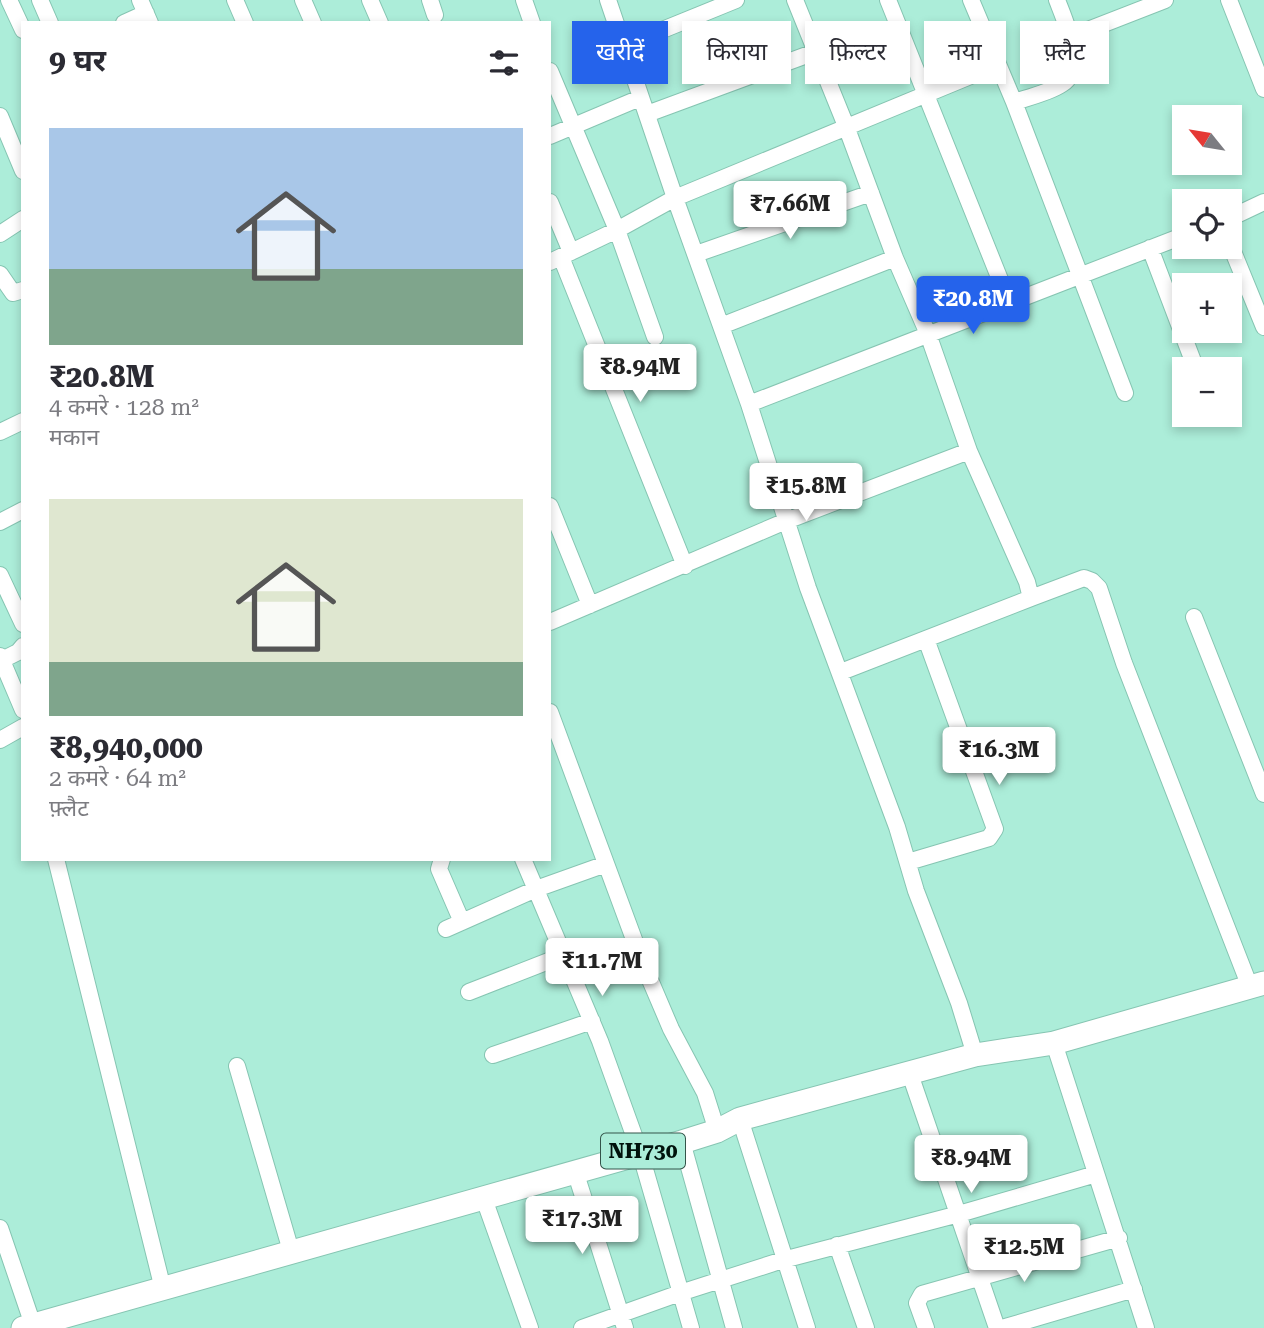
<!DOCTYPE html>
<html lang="hi">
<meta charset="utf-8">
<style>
body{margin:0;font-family:"Roboto Serif","Noto Sans Devanagari",serif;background:#f2f2f3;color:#2b2b33;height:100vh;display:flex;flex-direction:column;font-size:26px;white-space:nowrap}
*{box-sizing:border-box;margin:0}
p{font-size:23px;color:#7c7c81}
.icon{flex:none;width:38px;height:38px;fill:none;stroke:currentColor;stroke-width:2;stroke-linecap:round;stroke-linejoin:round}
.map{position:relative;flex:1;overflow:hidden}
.sheet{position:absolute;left:21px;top:21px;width:530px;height:840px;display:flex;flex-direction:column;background:#fff;border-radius:0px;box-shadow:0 4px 10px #0003}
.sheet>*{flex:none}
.top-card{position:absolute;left:572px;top:21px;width:586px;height:63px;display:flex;gap:14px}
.needle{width:46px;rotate:300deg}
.tools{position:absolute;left:1172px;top:105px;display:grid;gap:14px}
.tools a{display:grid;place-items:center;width:70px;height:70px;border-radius:0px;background:#fff;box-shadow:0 4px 10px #0003;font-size:35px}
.price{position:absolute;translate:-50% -60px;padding:0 16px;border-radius:7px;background:#fff;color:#222;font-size:23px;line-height:46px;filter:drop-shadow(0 2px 4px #0008)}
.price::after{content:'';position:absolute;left:50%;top:42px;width:21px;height:16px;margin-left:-10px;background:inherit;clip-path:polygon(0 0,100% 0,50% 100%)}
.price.selected{background:#2563eb;color:#fff}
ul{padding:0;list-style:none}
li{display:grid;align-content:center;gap:14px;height:371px;padding:0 28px}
li span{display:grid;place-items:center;height:217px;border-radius:0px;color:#555}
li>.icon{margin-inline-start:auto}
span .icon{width:126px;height:126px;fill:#fffc;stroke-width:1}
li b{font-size:30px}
h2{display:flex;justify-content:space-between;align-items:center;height:84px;padding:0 28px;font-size:30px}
.pill{padding:0 24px;border-radius:0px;background:#fff;box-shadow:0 4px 10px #0003;font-size:24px;line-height:63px}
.pill.selected{background:#2563eb;color:#fff}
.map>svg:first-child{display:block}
</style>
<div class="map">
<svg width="1264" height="1328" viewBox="0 0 1264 1328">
<rect width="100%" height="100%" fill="#acedd9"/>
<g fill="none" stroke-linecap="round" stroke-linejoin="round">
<g stroke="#86c5b2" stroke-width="18">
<path id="minor" d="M 9,0 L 23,30
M 40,0 L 50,23
M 140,0 L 150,23
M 235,0 L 245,23
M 303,0 L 313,23
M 370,0 L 380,23
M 430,0 L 435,15
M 524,0 L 532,23
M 608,0 L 675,198 L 749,404 L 808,588 L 897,827 L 916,891 L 959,1003 L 975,1055
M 795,0 L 846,126 L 895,258 L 928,334 L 969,451
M 888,0 L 1009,302
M 971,0 L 1014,102 L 1125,393
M 1229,0 L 1264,89
M 124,23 L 146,13
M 1070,37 L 1165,0
M 623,46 L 736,0
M 550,71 L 617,230 L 655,337
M 1014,102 C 1030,97 1048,93 1062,84 C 1087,68 1065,21 1057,0
M 647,114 L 815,52
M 0,116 L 23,171
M 550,136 L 640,98
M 550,202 L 571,252
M 1230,218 L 1264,202
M 0,234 L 23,219
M 1230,244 L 1264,327
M 1150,248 L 1196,369
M 696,254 L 871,193
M 561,257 L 685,566
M 550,262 L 617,230 L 675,198 L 997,65
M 0,274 L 13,293 L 23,290
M 721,326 L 895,258
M 749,404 L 1185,235
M 0,432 L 23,421
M 550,506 L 590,605
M 0,522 L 23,510
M 0,575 L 23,624
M 1031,598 L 1084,578 L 1092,581 L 1099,588 L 1124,663 L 1250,987
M 1194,617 L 1264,794
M 550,622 L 786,521 L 969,451 L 1027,582 L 1031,598 L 841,672
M 0,656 L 23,710
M 0,661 L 18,652 L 23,646
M 550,712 L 642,961 L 671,1029 L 705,1093 L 717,1131
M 0,740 L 23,727
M 56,859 L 163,1289
M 442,859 L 439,869 L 462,922
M 523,859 L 600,1041 L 640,1152 L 691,1328
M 908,862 L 989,838 L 995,829 L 926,639
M 446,929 L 536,889 L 606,864
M 469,992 L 564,955
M 1054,1043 L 1146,1328
M 493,1055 L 592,1021
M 237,1066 L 291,1251
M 910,1074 L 997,1328
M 740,1119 L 807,1328
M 682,1142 L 734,1328
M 575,1171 L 625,1328
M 483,1196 L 530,1328
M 0,1228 L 33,1325
M 837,1245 L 866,1328
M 582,1328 L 680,1293 L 783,1260 L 959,1214 L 1096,1174
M 926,1328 L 917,1303 L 922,1294 L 1119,1238
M 1002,1328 L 1134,1289"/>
</g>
<g stroke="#86c5b2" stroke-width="25">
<path id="highway" d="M 23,1328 L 682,1142 L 717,1131 L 740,1119 L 975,1055 L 1054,1043 L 1264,983"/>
</g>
<use href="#minor" stroke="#fff" stroke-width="16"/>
<use href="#highway" stroke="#fff" stroke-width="23"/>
</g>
<g text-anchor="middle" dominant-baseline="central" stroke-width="5" stroke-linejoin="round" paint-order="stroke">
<rect fill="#acedd9" stroke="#34544a" stroke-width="2" x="601" y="1133.5" width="84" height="35" rx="5"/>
<g font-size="21" font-weight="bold" fill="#00120c">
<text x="643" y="1151">NH730</text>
</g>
</g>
</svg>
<div class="tools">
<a><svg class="needle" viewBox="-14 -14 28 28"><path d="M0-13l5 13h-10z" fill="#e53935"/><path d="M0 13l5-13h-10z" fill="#7c7c81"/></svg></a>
<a><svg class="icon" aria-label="locate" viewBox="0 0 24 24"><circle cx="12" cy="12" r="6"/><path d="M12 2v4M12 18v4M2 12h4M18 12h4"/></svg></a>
<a>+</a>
<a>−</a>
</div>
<b class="price" style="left:790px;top:241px">₹7.66M</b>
<b class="price selected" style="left:973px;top:336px">₹20.8M</b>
<b class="price" style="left:640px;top:404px">₹8.94M</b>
<b class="price" style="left:806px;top:523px">₹15.8M</b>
<b class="price" style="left:999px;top:787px">₹16.3M</b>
<b class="price" style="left:602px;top:998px">₹11.7M</b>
<b class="price" style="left:971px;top:1195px">₹8.94M</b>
<b class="price" style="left:582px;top:1256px">₹17.3M</b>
<b class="price" style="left:1024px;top:1284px">₹12.5M</b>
<div class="top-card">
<a class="pill selected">खरीदें</a>
<a class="pill">किराया</a>
<a class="pill">फ़िल्टर</a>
<a class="pill">नया</a>
<a class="pill">फ़्लैट</a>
</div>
<section class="sheet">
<h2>9 घर<svg class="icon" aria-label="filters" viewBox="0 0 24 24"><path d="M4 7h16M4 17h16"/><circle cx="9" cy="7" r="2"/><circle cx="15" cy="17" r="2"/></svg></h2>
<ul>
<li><span style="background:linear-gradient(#a9c7e8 65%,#7fa58c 0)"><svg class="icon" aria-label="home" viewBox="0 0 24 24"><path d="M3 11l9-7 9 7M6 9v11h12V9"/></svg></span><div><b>₹20.8M</b><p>4 कमरे · 128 m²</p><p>मकान</p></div></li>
<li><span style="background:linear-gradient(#dfe7d0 75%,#7fa58c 0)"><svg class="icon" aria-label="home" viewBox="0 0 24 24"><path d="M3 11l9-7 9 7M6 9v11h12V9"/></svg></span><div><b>₹8,940,000</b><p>2 कमरे · 64 m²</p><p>फ़्लैट</p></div></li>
</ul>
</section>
</div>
